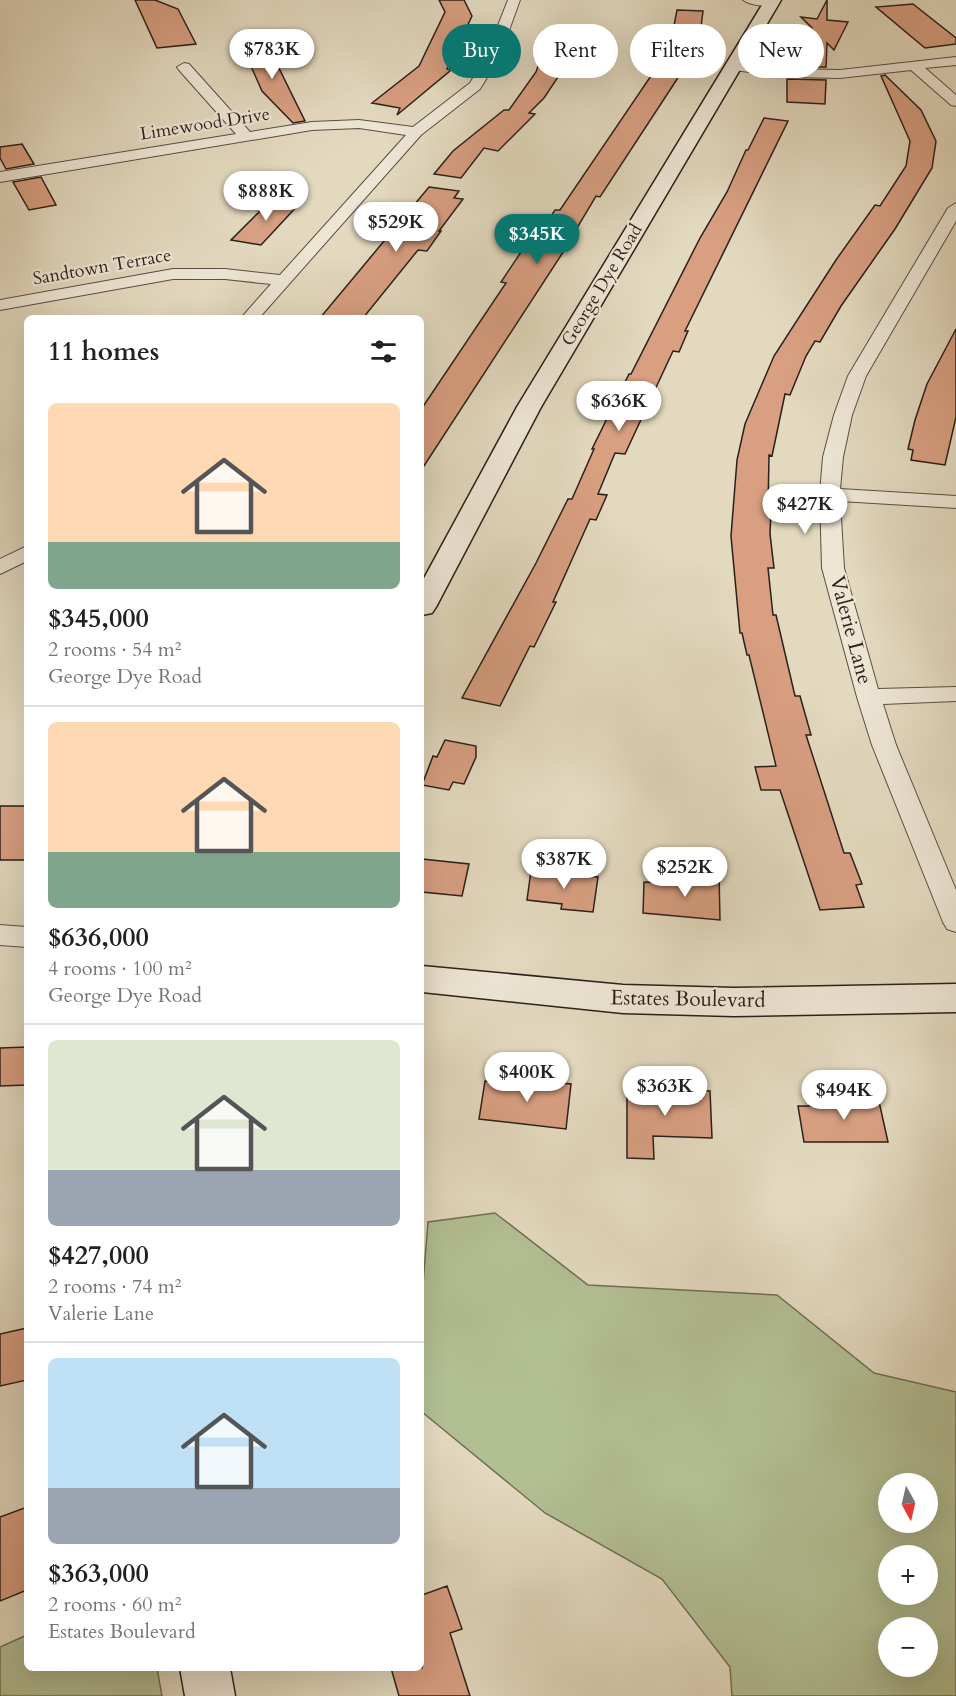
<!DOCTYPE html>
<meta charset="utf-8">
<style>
body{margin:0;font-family:Cardo,serif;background:#f6f6f6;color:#202124;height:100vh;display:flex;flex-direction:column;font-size:22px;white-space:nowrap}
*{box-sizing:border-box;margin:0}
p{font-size:20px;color:#757577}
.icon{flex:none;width:33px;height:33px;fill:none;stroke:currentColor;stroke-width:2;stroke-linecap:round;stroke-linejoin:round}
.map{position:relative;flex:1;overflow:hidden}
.side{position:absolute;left:24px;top:315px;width:400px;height:1356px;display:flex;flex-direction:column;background:#fff;border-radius:9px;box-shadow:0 6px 24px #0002}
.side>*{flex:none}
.guide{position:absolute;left:442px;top:24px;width:423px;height:54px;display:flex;gap:12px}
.needle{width:39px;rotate:172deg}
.fabs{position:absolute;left:878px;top:1473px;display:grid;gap:12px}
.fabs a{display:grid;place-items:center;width:60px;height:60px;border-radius:50%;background:#fff;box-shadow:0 6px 24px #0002;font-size:30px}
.price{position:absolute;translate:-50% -51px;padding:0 14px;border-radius:21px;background:#fff;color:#222;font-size:20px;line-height:39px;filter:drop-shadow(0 2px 3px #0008)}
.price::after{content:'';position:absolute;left:50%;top:36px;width:18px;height:14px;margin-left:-9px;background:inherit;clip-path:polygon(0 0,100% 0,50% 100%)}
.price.current{background:#0f766e;color:#fff}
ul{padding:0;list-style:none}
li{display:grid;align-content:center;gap:12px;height:318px;padding:0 24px}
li+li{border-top:2px solid #e0e0e0}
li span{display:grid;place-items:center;height:186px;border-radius:9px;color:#555}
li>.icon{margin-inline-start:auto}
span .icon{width:108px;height:108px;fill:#fffc;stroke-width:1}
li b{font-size:26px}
h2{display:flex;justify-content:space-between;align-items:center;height:72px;padding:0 24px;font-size:26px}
.tag{padding:0 21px;border-radius:27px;background:#fff;box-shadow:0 6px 24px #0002;font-size:21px;line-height:54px}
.tag.current{background:#0f766e;color:#fff}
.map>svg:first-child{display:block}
</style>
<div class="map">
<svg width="956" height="1696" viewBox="0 0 956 1696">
<rect width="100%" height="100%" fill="#e3d9bf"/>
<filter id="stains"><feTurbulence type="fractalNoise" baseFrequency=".00333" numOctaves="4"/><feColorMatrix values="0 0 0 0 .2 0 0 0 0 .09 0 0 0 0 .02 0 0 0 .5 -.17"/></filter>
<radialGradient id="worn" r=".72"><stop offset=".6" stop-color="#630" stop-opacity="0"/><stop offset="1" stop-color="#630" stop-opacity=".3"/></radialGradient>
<path fill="#b2bf93" stroke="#6e6f56" stroke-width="1.5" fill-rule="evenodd" d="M 495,1213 L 588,1285 L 777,1295 L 874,1373 L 956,1392 L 956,1696 L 732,1696 L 730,1667 L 662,1579 L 545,1513 L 422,1412 L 422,1296 L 428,1222 ZM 888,1484 L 927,1484 L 927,1522 L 888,1522 ZM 888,1556 L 927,1556 L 927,1594 L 888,1594 ZM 888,1628 L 927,1628 L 927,1666 L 888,1666 Z
M 27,1635 L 27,1668 L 157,1668 L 162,1696 L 0,1696 L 0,1647 Z"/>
<path fill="#d89f81" stroke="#2b1f1a" stroke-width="1.5" d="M 135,0 L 155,0 L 178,9 L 196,44 L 157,48 Z
M 439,0 L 464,0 L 472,16 L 447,69 L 451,70 L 397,115 L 400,108 L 372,103 L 419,66 L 445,12 Z
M 827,0 L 827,20 L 848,22 L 834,50 L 827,43 L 826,67 L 791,67 L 812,28 L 801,17 L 817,19 Z
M 913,4 L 956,38 L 956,44 L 925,48 L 876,7 Z
M 677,10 L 703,11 L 699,43 L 671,41 Z
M 550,31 L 575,33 L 564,68 L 544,98 L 529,113 L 535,114 L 498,151 L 484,148 L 461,178 L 434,174 L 453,151 L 504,110 L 509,110 L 536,72 Z
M 238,37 L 270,50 L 305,121 L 293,123 L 262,91 Z
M 659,64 L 685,67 L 600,197 L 596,196 L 568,243 L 569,243 L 422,469 L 422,408 L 506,283 L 501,282 L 529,240 L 535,240 L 555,210 L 560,210 Z
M 885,75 L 921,110 L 936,141 L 932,168 L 895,229 L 841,306 L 820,342 L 815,341 L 806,356 L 790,395 L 785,394 L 772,456 L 769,455 L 768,510 L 771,510 L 770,534 L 774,568 L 768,568 L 773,615 L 776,615 L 795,696 L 800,696 L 811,735 L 806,735 L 844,853 L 850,853 L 862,884 L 856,885 L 864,907 L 820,910 L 780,790 L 761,790 L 755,767 L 776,766 L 749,655 L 747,655 L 742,633 L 740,633 L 731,536 L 737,460 L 745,424 L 774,356 L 836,260 L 875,205 L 880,206 L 906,166 L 910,141 L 881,76 Z
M 787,79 L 826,80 L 825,104 L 787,102 Z
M 764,118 L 788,121 L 685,331 L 688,331 L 679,352 L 673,351 L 625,454 L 615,453 L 598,494 L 607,495 L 596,520 L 590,519 L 553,602 L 556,602 L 534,647 L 530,646 L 500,706 L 462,698 L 536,563 L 568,499 L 572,499 L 594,449 L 592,449 L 629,374 L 631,374 L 700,238 L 727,192 L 746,150 L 748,150 Z
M 22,144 L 34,164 L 6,169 L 0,158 L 0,147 Z
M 41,177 L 56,205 L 29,210 L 13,182 Z
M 429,187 L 459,191 L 454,198 L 463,199 L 439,231 L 441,231 L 427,251 L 418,250 L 363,318 L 320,318 Z
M 274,197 L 278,200 L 300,203 L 261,245 L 231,240 Z
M 956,329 L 956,417 L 945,465 L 911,460 L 913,450 L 908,449 L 915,420 L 927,384 Z
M 445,740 L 476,746 L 476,757 L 464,784 L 453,782 L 449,790 L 422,785 L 433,756 L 437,757 Z
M 0,806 L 27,806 L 27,860 L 0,860 Z
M 422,859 L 469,864 L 462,896 L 422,892 Z
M 531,871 L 598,877 L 593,912 L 561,909 L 562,904 L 527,900 Z
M 697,872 L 719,874 L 720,920 L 643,913 L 644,882 L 697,885 Z
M 27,1047 L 27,1085 L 0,1086 L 0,1048 Z
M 506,1078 L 571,1084 L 566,1129 L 479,1119 L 485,1081 L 506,1083 Z
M 627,1087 L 710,1091 L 712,1138 L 653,1136 L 654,1159 L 627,1158 Z
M 825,1097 L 878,1097 L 888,1142 L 804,1142 L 798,1106 L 826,1106 Z
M 27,1328 L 27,1380 L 0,1386 L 0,1334 Z
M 27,1507 L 27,1590 L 0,1601 L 0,1517 Z
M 447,1586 L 462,1629 L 450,1633 L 470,1696 L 399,1696 L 391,1668 L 422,1668 L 422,1595 Z"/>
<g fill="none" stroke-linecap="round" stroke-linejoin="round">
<g stroke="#594e43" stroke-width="2">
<path id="street" d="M 508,0 L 520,0 L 499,58 L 480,89 L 421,135 L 259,318 L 241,318 L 271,284 L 225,279 L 173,279 L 0,310 L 0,300 L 173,269 L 225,269 L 280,275 L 406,135 L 359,128 L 312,130 L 0,182 L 0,172 L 236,134 L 179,70 L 177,67 L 184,63 L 189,64 L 250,132 L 312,122 L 359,120 L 413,127 L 470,83 L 485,58 Z
M 743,0 L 777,0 L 778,2 C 770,8 751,6 743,0 Z
M 956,57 L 956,65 L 925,68 L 956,95 L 956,106 L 951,105 L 911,70 L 840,78 L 791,77 L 733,70 L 726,66 L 733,62 L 791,69 L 840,70 Z
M 956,203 L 956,221 L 866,376 L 852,415 L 843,457 L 840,489 L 956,496 L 956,508 L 840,501 L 844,568 L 878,689 L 956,687 L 956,701 L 883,704 L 896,745 L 956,890 L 956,932 L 947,929 L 943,922 L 872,745 L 857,697 L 822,568 L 820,494 L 823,457 L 834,415 L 848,376 L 948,208 Z
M 27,546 L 27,561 L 0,574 L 0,559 Z
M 0,925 L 27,927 L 27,947 L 0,945 Z"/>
</g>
<g stroke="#2b1f1a" stroke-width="3">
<path id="secondary" d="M 765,0 L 781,0 L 541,407 L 436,607 L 432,613 L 422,615 L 422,582 L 517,407 Z
M 422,966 L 623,985 L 734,988 L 956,984 L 956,1012 L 734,1016 L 623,1013 L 422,992 Z
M 180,1668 L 230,1668 L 235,1696 L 185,1696 Z"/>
</g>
<use href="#street" fill="#ede6d5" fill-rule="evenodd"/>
<use href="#secondary" fill="#ede6d5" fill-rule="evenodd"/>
</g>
<g text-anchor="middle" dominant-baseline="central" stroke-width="4.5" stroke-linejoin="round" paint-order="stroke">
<g font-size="18" fill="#2b1f1a" stroke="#ede6d5">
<text transform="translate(205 124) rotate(-9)">Limewood Drive</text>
<text transform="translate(102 267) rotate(-10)">Sandtown Terrace</text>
<text transform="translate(602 285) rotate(-59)">George Dye Road</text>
</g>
<g font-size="21" fill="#2b1f1a" stroke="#ede6d5">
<text transform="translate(851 630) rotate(75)">Valerie Lane</text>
<text transform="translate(688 999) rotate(1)">Estates Boulevard</text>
</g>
</g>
<rect width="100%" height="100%" filter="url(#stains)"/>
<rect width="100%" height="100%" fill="url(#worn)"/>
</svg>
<div class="fabs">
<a><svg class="needle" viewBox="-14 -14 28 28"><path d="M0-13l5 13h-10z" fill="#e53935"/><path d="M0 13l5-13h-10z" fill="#757577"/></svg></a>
<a>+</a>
<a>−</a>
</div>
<b class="price" style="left:272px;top:80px">$783K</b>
<b class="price" style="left:266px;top:222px">$888K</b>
<b class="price" style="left:396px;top:253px">$529K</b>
<b class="price current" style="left:537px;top:265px">$345K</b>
<b class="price" style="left:619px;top:432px">$636K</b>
<b class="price" style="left:805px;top:535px">$427K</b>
<b class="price" style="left:564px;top:890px">$387K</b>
<b class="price" style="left:685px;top:898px">$252K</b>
<b class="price" style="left:527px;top:1103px">$400K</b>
<b class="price" style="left:665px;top:1117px">$363K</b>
<b class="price" style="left:844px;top:1121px">$494K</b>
<div class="guide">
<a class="tag current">Buy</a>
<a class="tag">Rent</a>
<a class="tag">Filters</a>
<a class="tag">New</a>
</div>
<section class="side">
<h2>11 homes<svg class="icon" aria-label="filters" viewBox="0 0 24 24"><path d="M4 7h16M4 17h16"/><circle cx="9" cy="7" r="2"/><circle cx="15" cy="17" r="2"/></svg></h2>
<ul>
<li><span style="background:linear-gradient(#ffd9b3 75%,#7fa58c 0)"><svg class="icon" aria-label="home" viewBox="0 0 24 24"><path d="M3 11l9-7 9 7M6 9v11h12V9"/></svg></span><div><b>$345,000</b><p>2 rooms · 54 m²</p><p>George Dye Road</p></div></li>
<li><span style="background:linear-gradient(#ffd9b3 70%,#7fa58c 0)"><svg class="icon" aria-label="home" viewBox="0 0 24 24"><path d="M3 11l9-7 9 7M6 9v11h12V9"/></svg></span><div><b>$636,000</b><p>4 rooms · 100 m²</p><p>George Dye Road</p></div></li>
<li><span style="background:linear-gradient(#dfe7d0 70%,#9aa5b1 0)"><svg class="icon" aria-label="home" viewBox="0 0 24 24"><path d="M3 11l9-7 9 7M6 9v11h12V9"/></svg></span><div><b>$427,000</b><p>2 rooms · 74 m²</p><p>Valerie Lane</p></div></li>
<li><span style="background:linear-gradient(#bfe0f5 70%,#9aa5b1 0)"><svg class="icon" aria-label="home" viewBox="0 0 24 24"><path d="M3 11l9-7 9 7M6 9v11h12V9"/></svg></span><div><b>$363,000</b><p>2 rooms · 60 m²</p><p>Estates Boulevard</p></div></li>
</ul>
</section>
</div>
